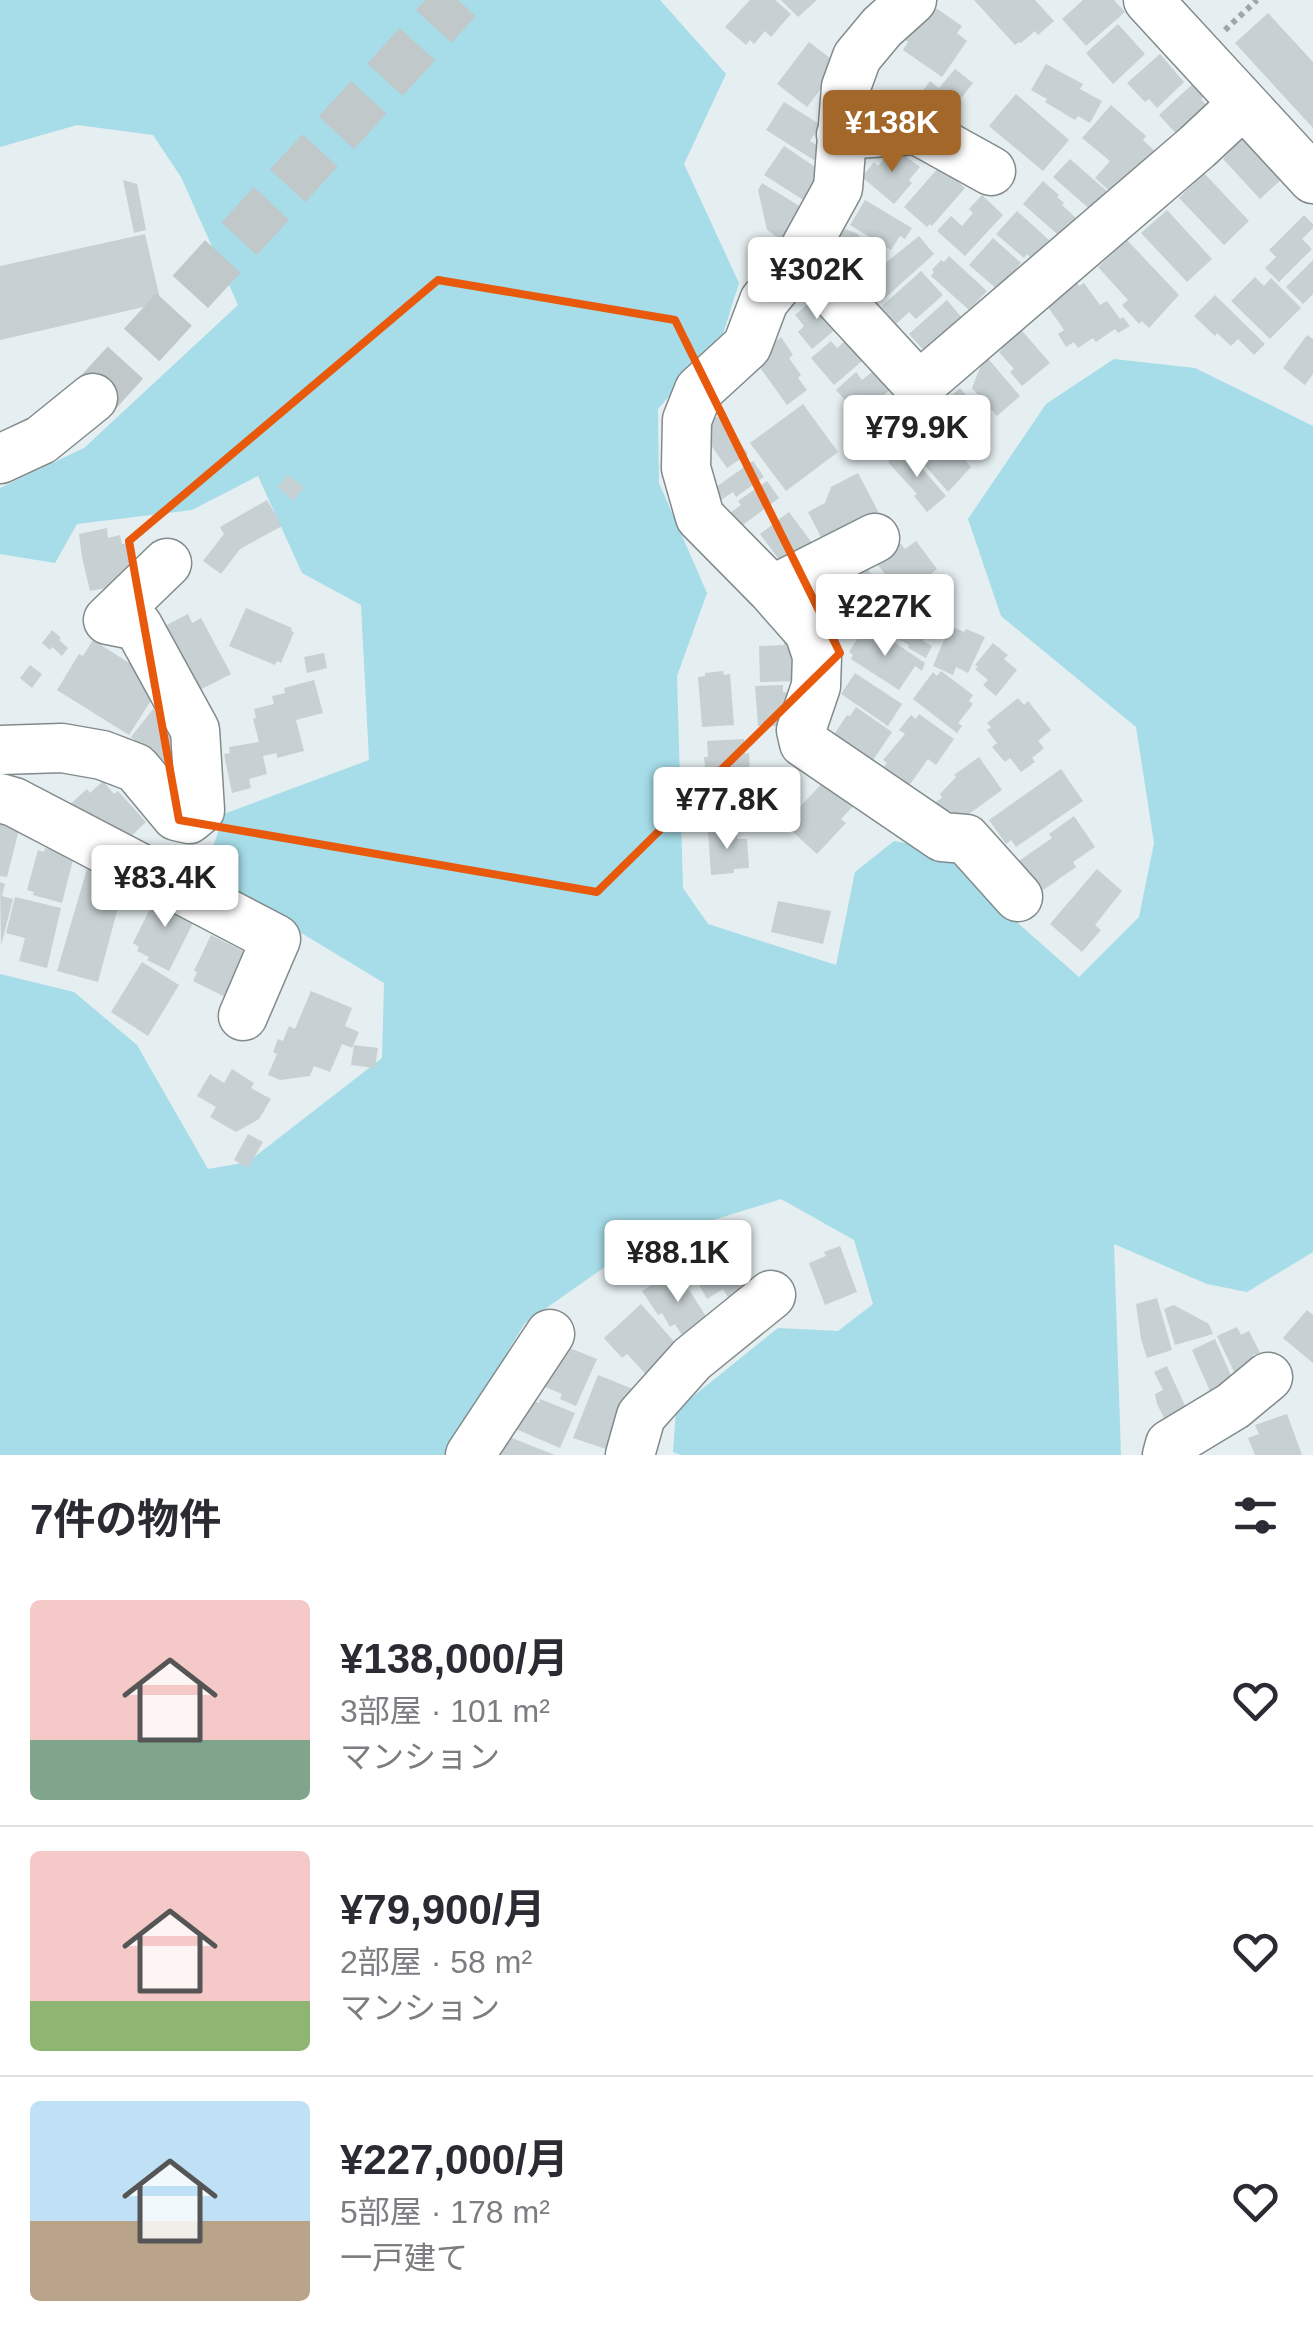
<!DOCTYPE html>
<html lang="ja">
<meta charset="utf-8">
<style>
body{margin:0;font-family:Helvetica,"Noto Sans JP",sans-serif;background:#f2f2f3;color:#2b2b33;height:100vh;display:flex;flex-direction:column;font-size:38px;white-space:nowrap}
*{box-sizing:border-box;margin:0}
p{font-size:32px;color:#7c7c81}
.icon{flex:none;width:55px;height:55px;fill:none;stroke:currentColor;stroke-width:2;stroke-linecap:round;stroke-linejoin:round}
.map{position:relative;height:1455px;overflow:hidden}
.details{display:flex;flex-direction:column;background:#fff;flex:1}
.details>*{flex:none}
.price{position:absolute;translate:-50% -85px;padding:0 22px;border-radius:10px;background:#fff;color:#222;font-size:32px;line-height:65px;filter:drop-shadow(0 2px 5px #0008)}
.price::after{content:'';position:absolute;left:50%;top:60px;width:30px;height:22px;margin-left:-15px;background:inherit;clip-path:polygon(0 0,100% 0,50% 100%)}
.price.on{background:#a3672a;color:#fff}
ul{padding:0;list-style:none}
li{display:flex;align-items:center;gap:30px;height:250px;padding:0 30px}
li+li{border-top:2px solid #e1e1e2}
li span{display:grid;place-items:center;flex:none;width:280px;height:200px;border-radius:10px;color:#555}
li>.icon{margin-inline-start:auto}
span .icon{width:120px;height:120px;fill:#fffc;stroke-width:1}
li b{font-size:42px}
h2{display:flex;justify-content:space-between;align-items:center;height:120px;padding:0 30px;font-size:42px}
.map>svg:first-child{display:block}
</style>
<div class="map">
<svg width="1313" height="1455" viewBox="0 0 1313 1455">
<rect width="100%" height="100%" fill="#e5eef0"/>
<path fill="#a6dde9" d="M 0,0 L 660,0 L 726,74 L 684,164 L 739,283 L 723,334 L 658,409 L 659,483 L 707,593 L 677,676 L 683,888 L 708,924 L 836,965 L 855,872 L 894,841 L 949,851 L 1020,925 L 1079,977 L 1139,917 L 1154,843 L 1136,727 L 1001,616 L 968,519 L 1046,404 L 1114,359 L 1195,368 L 1313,426 L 1313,1252 L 1247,1292 L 1207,1284 L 1114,1244 L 1121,1455 L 681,1455 L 673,1452 L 676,1410 L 778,1328 L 838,1331 L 873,1304 L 854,1240 L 781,1199 L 639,1243 L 525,1323 L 444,1455 L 0,1455 L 0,974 L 74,992 L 137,1045 L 208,1169 L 248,1162 L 382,1058 L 384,983 L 204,874 L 224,814 L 369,760 L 361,605 L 302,573 L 258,476 L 192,510 L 77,524 L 55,563 L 0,554 L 0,488 L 84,448 L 238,305 L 181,177 L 153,135 L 77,125 L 0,147 Z"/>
<path fill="#c7d0d2" d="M 750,0 L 775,0 L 791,14 L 771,37 L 765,31 L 754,44 L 750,40 L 746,45 L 725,27 Z
M 781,0 L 817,0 L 798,17 Z
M 974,0 L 1035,0 L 1054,21 L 1038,35 L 1035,31 L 1021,43 L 1019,42 L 1015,45 Z
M 1083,0 L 1114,0 L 1125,12 L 1086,46 L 1062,19 Z
M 927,2 L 962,26 L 957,33 L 967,41 L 942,77 L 903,50 L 908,42 L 902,38 Z
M 1268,13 L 1313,62 L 1313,128 L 1235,43 Z
M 1118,24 L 1145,54 L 1113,84 L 1086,53 Z
M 809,42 L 839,65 L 807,107 L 777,84 Z
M 1160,54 L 1184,82 L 1157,108 L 1149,99 L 1145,102 L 1127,83 Z
M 1046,64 L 1083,84 L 1080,89 L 1102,101 L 1090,123 L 1078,116 L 1075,120 L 1045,102 L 1047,99 L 1031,90 Z
M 955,69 L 973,83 L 941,124 L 914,103 L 930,81 L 939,88 Z
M 1197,80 L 1208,92 L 1201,99 L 1214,113 L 1183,141 L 1159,115 Z
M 1016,94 L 1069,140 L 1043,171 L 989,126 Z
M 784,102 L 821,125 L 810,141 L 821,148 L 814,160 L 766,130 Z
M 1111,105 L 1146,136 L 1143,140 L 1160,156 L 1121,201 L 1095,178 L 1110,161 L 1082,138 Z
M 1245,134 L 1284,177 L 1260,199 L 1223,159 Z
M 784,146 L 827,175 L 808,203 L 764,175 Z
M 894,148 L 920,167 L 909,180 L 912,183 L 894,204 L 862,177 L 874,162 L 878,166 Z
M 1070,159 L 1109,193 L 1093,212 L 1053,177 Z
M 940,166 L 965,188 L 932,226 L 930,224 L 927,227 L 904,207 Z
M 1204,173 L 1249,221 L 1224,245 L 1179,198 Z
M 123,180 L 137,184 L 146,230 L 134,233 Z
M 1043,181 L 1059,195 L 1057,197 L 1064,203 L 1062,205 L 1076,218 L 1070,225 L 1065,241 L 1023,204 Z
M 762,183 L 806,210 L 786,243 L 767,230 L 758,190 Z
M 982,195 L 1003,215 L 965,256 L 937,231 L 951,216 L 962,226 L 973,213 L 969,209 Z
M 865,200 L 912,228 L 905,239 L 900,236 L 891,250 L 850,225 Z
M 1167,210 L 1212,259 L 1187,282 L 1141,233 Z
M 1017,211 L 1049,240 L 1032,259 L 1027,254 L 1024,258 L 996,234 Z
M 1304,215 L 1313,224 L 1313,228 L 1302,239 L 1312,249 L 1279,282 L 1265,268 L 1276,257 L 1269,250 Z
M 845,229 L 856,233 L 868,244 L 870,242 L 883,258 L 854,283 L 841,268 L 844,266 L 826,245 Z
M 145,234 L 161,303 L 0,340 L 0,266 Z
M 919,236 L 934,254 L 885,298 L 868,277 Z
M 993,238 L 1021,263 L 998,290 L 969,265 Z
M 1127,240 L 1179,295 L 1149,328 L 1142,321 L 1139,324 L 1122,305 L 1128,300 L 1098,267 Z
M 949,256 L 987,291 L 969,310 L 931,276 L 934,272 L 932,270 L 941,260 L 944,262 Z
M 1313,260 L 1313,294 L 1303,304 L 1286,287 Z
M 921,271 L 943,295 L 916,319 L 909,312 L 896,324 L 881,307 Z
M 1255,277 L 1264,286 L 1271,278 L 1301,308 L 1270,339 L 1231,301 Z
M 1074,279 L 1079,286 L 1084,283 L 1100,305 L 1107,301 L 1120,319 L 1123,317 L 1130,326 L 1118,333 L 1115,329 L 1096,342 L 1093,338 L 1078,348 L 1074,342 L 1066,347 L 1058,334 L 1064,330 L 1046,304 Z
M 1215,295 L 1265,344 L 1254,355 L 1238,339 L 1231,346 L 1217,333 L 1215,336 L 1194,316 Z
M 817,296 L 843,323 L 812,349 L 798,332 L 804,326 L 795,315 Z
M 947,300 L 967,324 L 927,354 L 909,334 Z
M 1017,325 L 1050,363 L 1022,386 L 1010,372 L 1014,369 L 999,352 L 1002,349 L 997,342 Z
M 852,335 L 869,355 L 834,385 L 811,358 L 831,341 L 837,348 Z
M 1307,335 L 1313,339 L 1313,374 L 1305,385 L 1283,368 Z
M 781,337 L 793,355 L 789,358 L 801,375 L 798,378 L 807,390 L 787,405 L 759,366 L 765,361 L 760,353 Z
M 985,355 L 1020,396 L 997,416 L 972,388 Z
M 878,367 L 894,386 L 860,417 L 836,390 L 856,372 L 862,380 Z
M 960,388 L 991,424 L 981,447 L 971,456 L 961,443 L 965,440 L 958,432 L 963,427 L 953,416 L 961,409 L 950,397 Z
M 907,396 L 918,408 L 909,416 L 912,419 L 897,432 L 901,436 L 883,450 L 869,434 L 873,430 L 864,421 L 880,407 L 886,414 Z
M 803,404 L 838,452 L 786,491 L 750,443 Z
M 720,415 L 748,454 L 727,468 L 708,441 L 712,439 L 707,428 L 708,423 Z
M 944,435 L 971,467 L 948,492 L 917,456 Z
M 904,447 L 946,496 L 927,512 L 914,496 L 917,494 L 888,462 Z
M 753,461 L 764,477 L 736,497 L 733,492 L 721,500 L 713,489 Z
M 858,473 L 881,517 L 832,538 L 829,533 L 821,537 L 808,512 L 825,503 L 831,487 Z
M 288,475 L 304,488 L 293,501 L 278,487 Z
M 767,481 L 779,498 L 740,527 L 730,513 L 741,505 L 738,501 Z
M 267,500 L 282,526 L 240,549 L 221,574 L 203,561 L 224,534 L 220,527 Z
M 789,512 L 812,543 L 783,565 L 760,534 Z
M 107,528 L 108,538 L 120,535 L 122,544 L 131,543 L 139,582 L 90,591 L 82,557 L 79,534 Z
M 916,541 L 937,569 L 931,574 L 939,586 L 924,598 L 919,592 L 912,596 L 899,578 L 892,583 L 871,556 L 895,547 L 900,543 L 905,549 Z
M 860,555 L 876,583 L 867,588 L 869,592 L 818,621 L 800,589 Z
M 890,594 L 908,603 L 910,600 L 937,615 L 923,641 L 932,646 L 926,658 L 908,648 L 909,645 L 878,628 L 883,618 L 878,615 Z
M 246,608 L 292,628 L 291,631 L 294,632 L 281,663 L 277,661 L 275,665 L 229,646 Z
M 188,614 L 192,623 L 201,618 L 231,674 L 196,692 L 157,630 Z
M 950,626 L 964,632 L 966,629 L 985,637 L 968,673 L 956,667 L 953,675 L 933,666 Z
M 52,630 L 61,638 L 59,640 L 68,648 L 62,656 L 52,647 L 50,650 L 42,643 Z
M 861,633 L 866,636 L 868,633 L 876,638 L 878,636 L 883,639 L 885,636 L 925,663 L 922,671 L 915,666 L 899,690 L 851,659 L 853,655 L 849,652 Z
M 784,638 L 796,649 L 801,681 L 760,682 L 759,646 L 784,645 Z
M 93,640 L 137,668 L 135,671 L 156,687 L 149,698 L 152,699 L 129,735 L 57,690 L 79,654 L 83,656 Z
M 993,643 L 1008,655 L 1004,659 L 1017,670 L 996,696 L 983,685 L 988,680 L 975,669 L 978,667 L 975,665 Z
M 324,653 L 327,668 L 307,673 L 304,657 Z
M 30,665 L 42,674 L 32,688 L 20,678 Z
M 723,671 L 724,675 L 730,674 L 734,725 L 702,727 L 698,677 L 705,676 L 705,673 Z
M 941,671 L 973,695 L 969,701 L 973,704 L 958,723 L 962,726 L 957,733 L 913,699 L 933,672 L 937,676 Z
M 855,673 L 902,704 L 888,726 L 841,694 Z
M 314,680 L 323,713 L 296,720 L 304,751 L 277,758 L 277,753 L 263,756 L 267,774 L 249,779 L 251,788 L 232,793 L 224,754 L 230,753 L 229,747 L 259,742 L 253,719 L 256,718 L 254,709 L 274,704 L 272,696 L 285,693 L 284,688 Z
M 783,685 L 783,692 L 788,693 L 788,712 L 784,726 L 758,726 L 755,686 Z
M 1018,698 L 1024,705 L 1028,701 L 1051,730 L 1038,741 L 1044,748 L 1032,758 L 1035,762 L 1021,772 L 1010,758 L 1005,762 L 992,747 L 997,743 L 987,730 L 991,727 L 987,723 Z
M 856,707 L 892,732 L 867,769 L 829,742 L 847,715 L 850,716 Z
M 153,709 L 186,736 L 162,766 L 154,756 L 131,737 Z
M 919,714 L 954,739 L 936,765 L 928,759 L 906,790 L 881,771 L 887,763 L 883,760 L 905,734 L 899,730 L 911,715 L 916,719 Z
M 744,739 L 745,754 L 749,753 L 750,775 L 710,778 L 710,776 L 706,776 L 704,757 L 708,757 L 707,741 Z
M 979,757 L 1002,790 L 951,827 L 934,803 L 942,798 L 940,794 L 956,777 L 954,775 Z
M 1061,769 L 1083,801 L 1016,847 L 1011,840 L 1006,844 L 989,820 Z
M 827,778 L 855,804 L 841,819 L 846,823 L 817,854 L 784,824 Z
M 103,781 L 114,794 L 118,791 L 146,822 L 120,847 L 66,808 L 87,789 L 90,793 Z
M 745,782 L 747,812 L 738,812 L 739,822 L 710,824 L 709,804 L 705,804 L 704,785 Z
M 1074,816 L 1095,847 L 1073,862 L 1076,867 L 1036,895 L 1006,870 L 1052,838 L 1049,834 Z
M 0,818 L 21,822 L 7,877 L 0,876 Z
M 737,830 L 737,839 L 747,839 L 749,868 L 734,869 L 734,873 L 711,875 L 708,832 Z
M 45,848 L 74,856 L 62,903 L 33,895 L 34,892 L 27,890 L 38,850 L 44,852 Z
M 87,869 L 116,876 L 127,874 L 98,982 L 57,971 Z
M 1097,869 L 1122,891 L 1095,925 L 1101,930 L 1082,952 L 1050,924 Z
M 0,882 L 5,884 L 2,896 L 13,899 L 1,946 Z
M 159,891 L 199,911 L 169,971 L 147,960 L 149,957 L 137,951 L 139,947 L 133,943 Z
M 15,897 L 61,908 L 47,968 L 19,961 L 25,938 L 6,933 Z
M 778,901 L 831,911 L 823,944 L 771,932 Z
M 211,935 L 249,954 L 227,998 L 193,981 L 197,972 L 194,971 Z
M 142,962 L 179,985 L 148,1036 L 111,1012 Z
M 311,991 L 352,1008 L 345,1026 L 359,1032 L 352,1048 L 342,1044 L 330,1072 L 314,1066 L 310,1076 L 280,1080 L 268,1075 L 277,1054 L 273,1052 L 278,1039 L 283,1041 L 289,1026 L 295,1029 Z
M 354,1045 L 378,1048 L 375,1068 L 351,1065 Z
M 232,1069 L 254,1083 L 251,1088 L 271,1099 L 259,1119 L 236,1132 L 210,1117 L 216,1107 L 197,1096 L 210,1074 L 224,1083 Z
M 248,1134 L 263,1142 L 248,1168 L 234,1160 Z
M 730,1246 L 755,1288 L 731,1302 L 723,1289 L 707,1299 L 697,1281 L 706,1275 L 700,1263 Z
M 840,1246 L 857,1292 L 825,1305 L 809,1263 L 826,1256 L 824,1252 Z
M 676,1269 L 712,1326 L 686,1342 L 675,1324 L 670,1327 L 662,1313 L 658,1315 L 642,1291 Z
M 1157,1298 L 1172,1350 L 1147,1358 L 1141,1339 L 1136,1304 Z
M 641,1304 L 685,1354 L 653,1382 L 627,1354 L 622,1358 L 604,1338 Z
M 1174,1305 L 1209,1324 L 1213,1334 L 1175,1345 L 1164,1309 Z
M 1307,1310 L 1313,1315 L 1313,1363 L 1283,1338 Z
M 1237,1327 L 1241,1335 L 1249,1331 L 1260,1353 L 1253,1355 L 1255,1371 L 1238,1380 L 1217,1336 Z
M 1215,1339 L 1233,1380 L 1212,1396 L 1192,1350 Z
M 562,1345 L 597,1359 L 576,1406 L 560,1399 L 562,1394 L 545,1387 Z
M 1167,1366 L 1187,1410 L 1165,1420 L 1157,1404 L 1155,1394 L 1163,1390 L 1154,1372 Z
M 598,1375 L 638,1391 L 615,1452 L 573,1438 Z
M 528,1399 L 539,1403 L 540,1399 L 575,1413 L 560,1448 L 516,1429 Z
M 1287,1414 L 1302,1455 L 1255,1455 L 1248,1438 L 1259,1434 L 1255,1425 Z
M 507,1436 L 555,1455 L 499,1455 Z"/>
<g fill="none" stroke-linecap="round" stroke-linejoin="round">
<path stroke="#c0c8ca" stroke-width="48" stroke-dasharray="48 24" stroke-linecap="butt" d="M 93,398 L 458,0"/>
<g stroke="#828b8c" stroke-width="51">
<path id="minor" d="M 912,0 L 882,27 L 857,57 L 846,87 L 838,188 L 800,257 L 919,386 L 1197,147 L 1243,104
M 1148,0 L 1313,179
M 841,135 L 917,130 L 991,171
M 800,257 L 764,301 L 747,346 L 699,390 L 687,420 L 686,468 L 700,517 L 772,590 L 809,632 L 817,656 L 816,686 L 801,730 L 804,743 L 942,837 L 966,839 L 1018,897
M 0,459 L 41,440 L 93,398
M 772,590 L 875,538
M 0,750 L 62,748 L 102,755 L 136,768 L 176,816 L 189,819 L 200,810 L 195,730 L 138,626 L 108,620 L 167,563
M 0,798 L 14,802 L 276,939 L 243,1016
M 470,1455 L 550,1334
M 630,1455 L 641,1416 L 692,1359 L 771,1295
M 1167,1455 L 1170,1444 L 1233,1406 L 1268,1377"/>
</g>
<path stroke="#a0a6a8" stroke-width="6" stroke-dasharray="5 5" stroke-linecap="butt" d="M 1225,30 L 1257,0"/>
<use href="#minor" stroke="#fff" stroke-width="48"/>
</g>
<path fill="none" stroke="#e8590c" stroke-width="8" stroke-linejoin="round" d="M 438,280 L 675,320 L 840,653 L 597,892 L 179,820 L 129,541 Z"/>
</svg>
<b class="price on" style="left:892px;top:175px">¥138K</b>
<b class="price" style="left:817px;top:322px">¥302K</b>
<b class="price" style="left:917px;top:480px">¥79.9K</b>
<b class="price" style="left:885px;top:659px">¥227K</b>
<b class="price" style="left:727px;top:852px">¥77.8K</b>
<b class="price" style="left:165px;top:930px">¥83.4K</b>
<b class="price" style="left:678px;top:1305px">¥88.1K</b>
</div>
<section class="details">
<h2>7件の物件<svg class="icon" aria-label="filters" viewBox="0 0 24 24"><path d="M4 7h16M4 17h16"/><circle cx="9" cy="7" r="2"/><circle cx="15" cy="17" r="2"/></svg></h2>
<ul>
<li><span style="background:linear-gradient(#f6c9c9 70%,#7fa58c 0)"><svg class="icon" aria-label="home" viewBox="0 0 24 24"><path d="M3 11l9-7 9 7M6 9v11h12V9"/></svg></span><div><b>¥138,000/月</b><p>3部屋 · 101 m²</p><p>マンション</p></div><svg class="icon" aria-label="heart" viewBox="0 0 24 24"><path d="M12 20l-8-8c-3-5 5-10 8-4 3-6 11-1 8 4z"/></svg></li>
<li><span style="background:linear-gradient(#f6c9c9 75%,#8fb573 0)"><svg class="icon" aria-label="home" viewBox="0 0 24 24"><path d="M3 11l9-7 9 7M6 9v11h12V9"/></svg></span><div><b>¥79,900/月</b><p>2部屋 · 58 m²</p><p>マンション</p></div><svg class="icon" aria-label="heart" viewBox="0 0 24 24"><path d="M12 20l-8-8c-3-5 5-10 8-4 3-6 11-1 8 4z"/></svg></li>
<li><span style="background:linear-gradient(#bfe0f5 60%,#b9a48a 0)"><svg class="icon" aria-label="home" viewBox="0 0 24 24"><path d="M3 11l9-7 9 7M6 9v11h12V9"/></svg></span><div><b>¥227,000/月</b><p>5部屋 · 178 m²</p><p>一戸建て</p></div><svg class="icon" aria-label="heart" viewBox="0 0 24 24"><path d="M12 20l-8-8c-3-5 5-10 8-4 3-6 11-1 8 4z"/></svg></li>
</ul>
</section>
